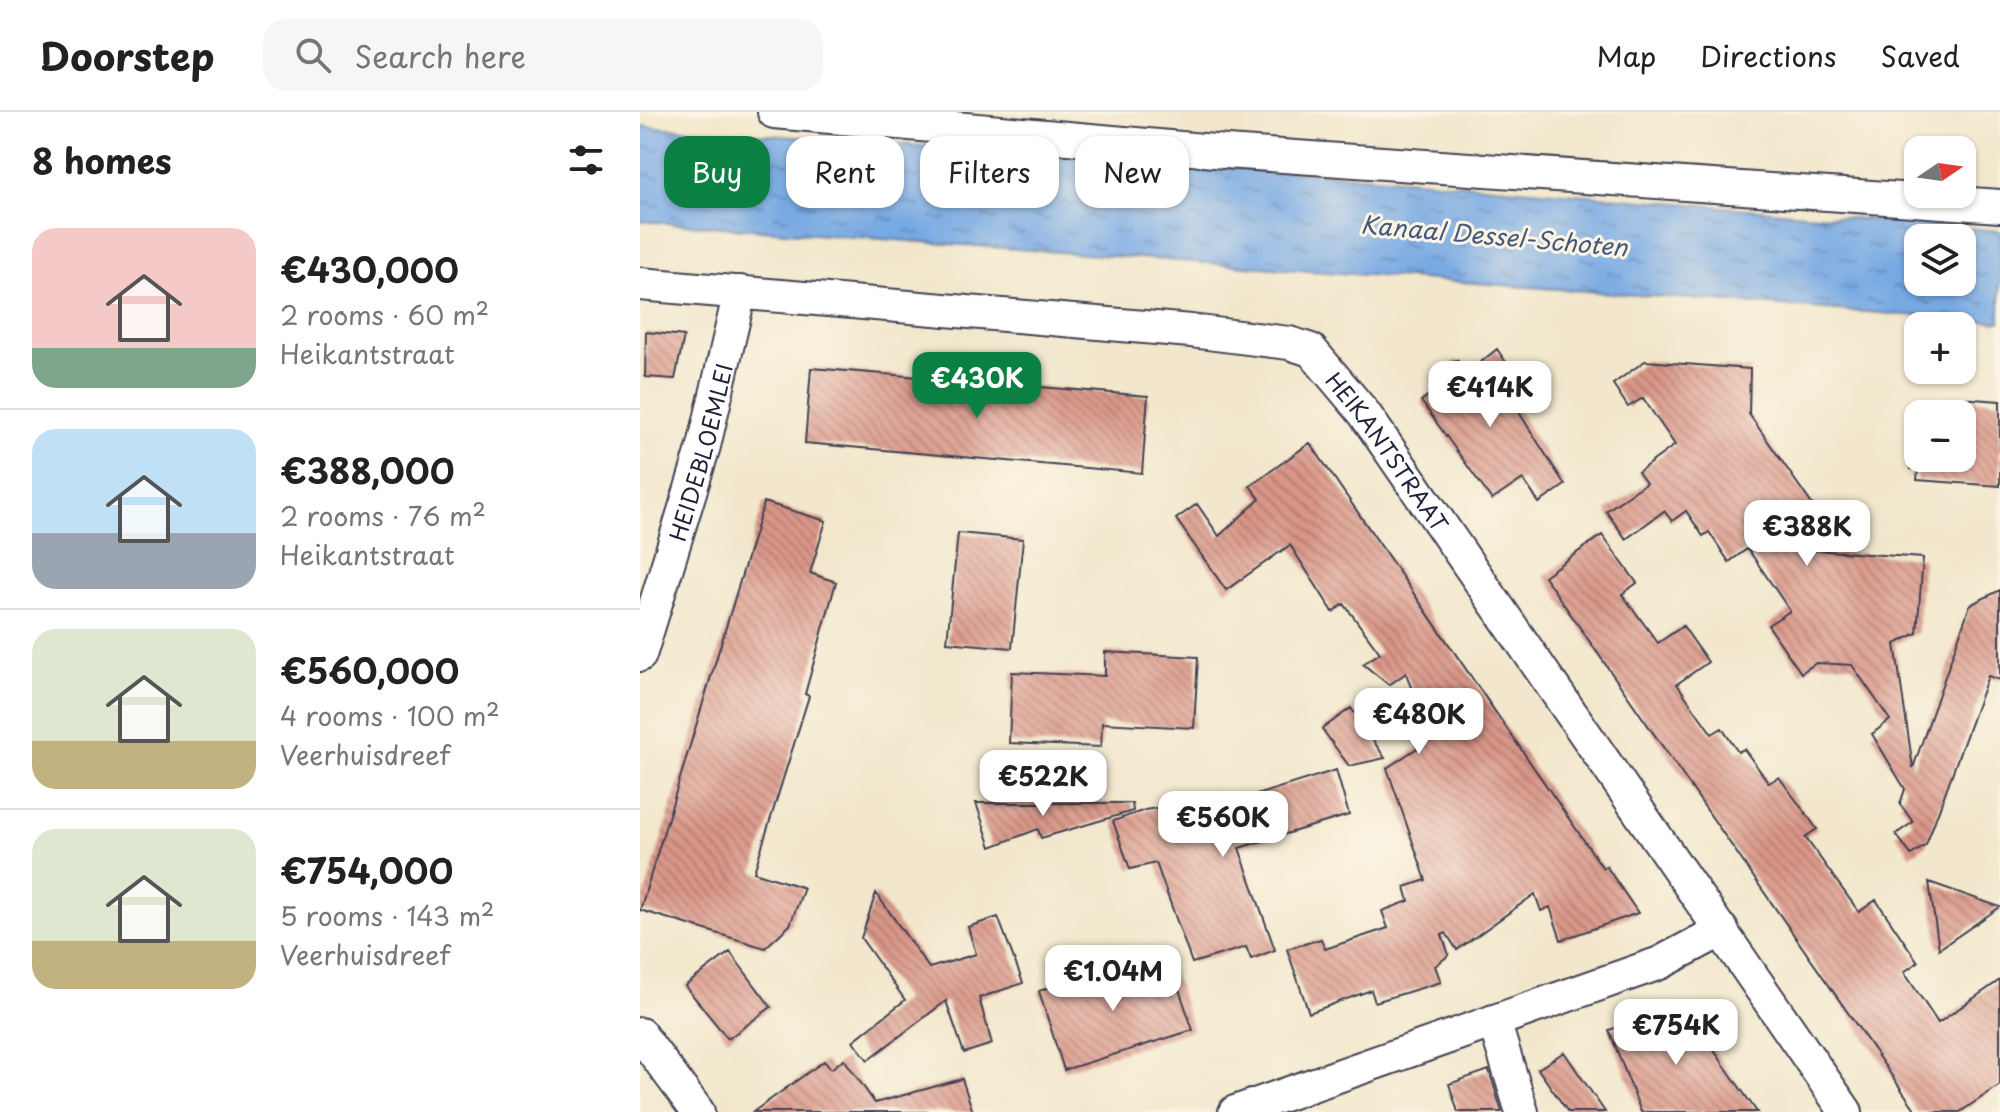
<!DOCTYPE html>
<meta charset="utf-8">
<style>
body{margin:0;font-family:"Playpen Sans",sans-serif;background:#f6f6f6;color:#222;height:100vh;display:flex;flex-direction:column;font-size:30px;white-space:nowrap}
*{box-sizing:border-box;margin:0}
p{font-size:26px;color:#767676}
.icon{flex:none;width:44px;height:44px;fill:none;stroke:currentColor;stroke-width:2;stroke-linecap:round;stroke-linejoin:round}
.map{position:relative;flex:1;overflow:hidden}
.drawer{display:flex;flex-direction:column;background:#fff;width:640px}
.drawer>*{flex:none}
.top-card{position:absolute;left:24px;top:24px;width:760px;height:72px;display:flex;gap:16px}
.needle{width:52px;rotate:77deg}
.tools{position:absolute;left:1264px;top:24px;display:grid;gap:16px}
.tools a{display:grid;place-items:center;width:72px;height:72px;border-radius:16px;background:#fff;box-shadow:0 2px 6px #0004;font-size:40px}
.price{position:absolute;translate:-50% -68px;padding:0 18px;border-radius:16px;background:#fff;color:#222;font-size:26px;line-height:52px;filter:drop-shadow(0 2px 4px #0008)}
.price::after{content:'';position:absolute;left:50%;top:48px;width:24px;height:18px;margin-left:-12px;background:inherit;clip-path:polygon(0 0,100% 0,50% 100%)}
.price.current{background:#0b8043;color:#fff}
ul{padding:0;list-style:none}
li{display:flex;align-items:center;gap:24px;height:200px;padding:0 32px}
li+li{border-top:2px solid #e0e0e0}
li span{display:grid;place-items:center;flex:none;width:224px;height:160px;border-radius:24px;color:#555}
li>.icon{margin-inline-start:auto}
span .icon{width:96px;height:96px;fill:#fffc;stroke-width:1}
li b{font-size:34px}
h2{display:flex;justify-content:space-between;align-items:center;height:96px;padding:0 32px;font-size:34px}
.chip{padding:0 28px;border-radius:24px;background:#fff;box-shadow:0 2px 6px #0004;font-size:28px;line-height:72px}
.chip.current{background:#0b8043;color:#fff}
header{display:flex;align-items:center;gap:48px;box-sizing:border-box;height:112px;padding:0 40px;background:#fff;border-bottom:2px solid #e0e0e0}
header strong{font-size:38px}
nav{display:flex;gap:44px;margin-inline-start:auto;font-size:28px}
.search{width:560px;height:72px;background:#f6f6f6;display:flex;align-items:center;gap:20px;box-sizing:border-box;padding:0 28px;border-radius:24px;color:#767676;font-size:30px}
main{display:flex;flex:1;min-height:0}
.map>svg:first-child{display:block}
</style>
<header>
<strong>Doorstep</strong>
<div class="search"><svg class="icon" aria-label="search" viewBox="0 0 24 24"><circle cx="10" cy="10" r="6"/><path d="M15 15l6 6"/></svg>Search here</div>
<nav><a>Map</a><a>Directions</a><a>Saved</a></nav>
</header>
<main>
<section class="drawer">
<h2>8 homes<svg class="icon" aria-label="filters" viewBox="0 0 24 24"><path d="M4 7h16M4 17h16"/><circle cx="9" cy="7" r="2"/><circle cx="15" cy="17" r="2"/></svg></h2>
<ul>
<li><span style="background:linear-gradient(#f6c9c9 75%,#7fa58c 0)"><svg class="icon" aria-label="home" viewBox="0 0 24 24"><path d="M3 11l9-7 9 7M6 9v11h12V9"/></svg></span><div><b>€430,000</b><p>2 rooms · 60 m²</p><p>Heikantstraat</p></div></li>
<li><span style="background:linear-gradient(#bfe0f5 65%,#9aa5b1 0)"><svg class="icon" aria-label="home" viewBox="0 0 24 24"><path d="M3 11l9-7 9 7M6 9v11h12V9"/></svg></span><div><b>€388,000</b><p>2 rooms · 76 m²</p><p>Heikantstraat</p></div></li>
<li><span style="background:linear-gradient(#dfe7d0 70%,#c2b280 0)"><svg class="icon" aria-label="home" viewBox="0 0 24 24"><path d="M3 11l9-7 9 7M6 9v11h12V9"/></svg></span><div><b>€560,000</b><p>4 rooms · 100 m²</p><p>Veerhuisdreef</p></div></li>
<li><span style="background:linear-gradient(#dfe7d0 70%,#c2b280 0)"><svg class="icon" aria-label="home" viewBox="0 0 24 24"><path d="M3 11l9-7 9 7M6 9v11h12V9"/></svg></span><div><b>€754,000</b><p>5 rooms · 143 m²</p><p>Veerhuisdreef</p></div></li>
</ul>
</section>
<div class="map">
<svg width="1360" height="1000" viewBox="0 0 1360 1000">
<defs>
<pattern id="water-ripples" width="26" height="14" patternUnits="userSpaceOnUse" patternTransform="scale(2)"><rect width="26" height="14" fill="#77a9e3"/><path d="M2 4q2-2 4 0t4 0M15 11q2-2 4 0t4 0" fill="none" stroke="#6189b9"/></pattern>
<pattern id="building-back-hatch" width="6" height="6" patternUnits="userSpaceOnUse" patternTransform="scale(2)"><rect width="6" height="6" fill="#d99688"/><path d="M-1 5l2 2M0 0l6 6M5-1l2 2" fill="none" stroke="#b07a70"/></pattern>
</defs>
<rect width="100%" height="100%" fill="#fcf5e5"/>
<filter id="ink" filterUnits="userSpaceOnUse"><feTurbulence type="fractalNoise" baseFrequency=".0125" numOctaves="2"/><feDisplacementMap in="SourceGraphic" scale="16" xChannelSelector="R" yChannelSelector="G"/><feConvolveMatrix kernelMatrix="1 2 1 2 8 2 1 2 1" color-interpolation-filters="sRGB"/></filter>
<filter id="wash" filterUnits="userSpaceOnUse"><feTurbulence type="fractalNoise" baseFrequency=".006" numOctaves="4" result="noise"/><feDisplacementMap in="SourceGraphic" scale="32" xChannelSelector="R" yChannelSelector="G"/><feGaussianBlur stdDeviation="1.8" result="paint"/><feColorMatrix in="noise" values="0 0 0 0 0 0 0 0 0 0 0 0 0 0 0 0 0 1.4 0 .05"/><feComposite in="paint" operator="in"/></filter>
<g filter="url(#wash)">
<rect width="100%" height="100%" fill="#f2e7cc"/>
<path fill="url(#water-ripples)" stroke="#4c668f" stroke-width="2" fill-rule="evenodd" d="M 0,14 L 775,68 L 1360,119 L 1360,210 L 0,109 ZM 1278,126 L 1322,126 L 1322,170 L 1278,170 Z"/>
<g id="blocks">
<path fill="url(#building-back-hatch)" d="M 6,220 L 44,224 L 35,267 L 5,265 Z
M 857,237 L 874,262 L 861,272 L 925,373 L 899,391 L 883,367 L 852,388 L 781,289 L 798,276 L 791,266 L 817,248 L 827,261 Z
M 1005,249 L 1110,257 L 1109,302 L 1178,401 L 1131,435 L 1283,446 L 1277,521 L 1255,532 L 1273,656 L 1330,493 L 1360,478 L 1360,568 L 1348,564 L 1286,733 L 1271,743 L 1256,722 L 1273,710 L 1260,692 L 1265,677 L 1232,622 L 1250,608 L 1212,553 L 1176,551 L 1161,561 L 1128,513 L 1150,499 L 1114,446 L 1107,437 L 1089,450 L 1069,420 L 1063,424 L 1046,399 L 1032,409 L 1024,399 L 986,427 L 966,399 L 1006,371 L 998,360 L 1035,333 L 1003,286 L 988,295 L 973,272 Z
M 171,256 L 508,284 L 502,361 L 165,331 Z
M 1320,286 L 1360,289 L 1360,374 L 1277,368 L 1278,357 L 1271,357 L 1274,309 L 1278,309 L 1278,346 L 1322,346 Z
M 670,331 L 963,756 L 966,754 L 998,801 L 921,828 L 910,795 L 901,799 L 895,782 L 817,838 L 806,821 L 802,823 L 809,843 L 795,854 L 801,870 L 735,890 L 731,878 L 669,901 L 647,837 L 681,827 L 685,837 L 748,816 L 742,799 L 769,789 L 765,775 L 786,768 L 747,656 L 794,625 L 782,607 L 766,561 L 749,573 L 723,552 L 740,541 L 704,492 L 693,500 L 650,433 L 586,478 L 536,407 L 557,392 L 579,424 L 620,387 L 610,374 Z
M 124,390 L 186,409 L 170,461 L 196,470 L 165,582 L 169,584 L 114,760 L 164,776 L 150,813 L 125,836 L 0,798 Z
M 318,421 L 383,427 L 372,536 L 307,530 Z
M 962,423 L 997,471 L 982,482 L 1018,531 L 1043,514 L 1068,550 L 1037,572 L 1055,598 L 1072,622 L 1082,616 L 1098,640 L 1104,637 L 1129,671 L 1139,665 L 1177,717 L 1165,725 L 1219,800 L 1236,788 L 1278,850 L 1264,860 L 1298,911 L 1360,868 L 1360,973 L 1320,1000 L 1277,1000 L 904,464 Z
M 465,540 L 558,545 L 554,616 L 462,611 L 461,635 L 369,631 L 372,560 L 465,564 Z
M 711,596 L 724,615 L 745,646 L 709,654 L 682,617 Z
M 696,658 L 709,703 L 599,736 L 635,838 L 611,847 L 606,835 L 552,851 L 516,751 L 490,757 L 473,709 L 505,698 L 561,688 L 565,699 Z
M 336,691 L 492,691 L 493,699 L 401,726 L 398,717 L 351,735 Z
M 1289,770 L 1360,795 L 1299,837 Z
M 236,781 L 289,856 L 336,842 L 328,815 L 358,805 L 383,871 L 339,886 L 352,932 L 324,941 L 306,889 L 228,948 L 213,929 L 265,888 L 221,826 Z
M 90,840 L 131,895 L 88,927 L 45,874 Z
M 493,845 L 501,871 L 533,860 L 553,918 L 424,958 L 399,879 Z
M 1043,893 L 1084,953 L 1117,1000 L 1001,1000 L 969,918 Z
M 924,940 L 965,1000 L 928,1000 L 898,957 Z
M 204,947 L 235,991 L 322,967 L 333,1000 L 113,1000 L 184,949 L 191,957 Z
M 849,958 L 862,1000 L 818,1000 L 809,972 Z"/>
</g>
</g>
<g filter="url(#ink)">
<use href="#blocks" fill-opacity="0" stroke="#414051" stroke-width="2"/>
<g fill="none" stroke-linecap="round" stroke-linejoin="round">
<g stroke="#414051" stroke-width="36">
<g id="minor">
<path d="M 134,0 L 586,40 L 1360,94"/>
<path id="s1" d="M 0,172 L 551,219 L 649,231 L 671,238 L 724,301 L 1206,1000"/>
<path id="s2" d="M 0,543 L 64,334 L 100,180"/>
<path d="M 854,909 L 882,1000"/>
<path d="M 0,922 L 58,1000"/>
<path d="M 595,1000 L 1020,851 L 1082,818"/>
</g>
</g>
<use href="#minor" stroke="#fff" stroke-width="32"/>
</g>
</g>
<g text-anchor="middle" dominant-baseline="central" stroke-width="6" stroke-linejoin="round" paint-order="stroke">
<g font-size="22" fill="#22223b" stroke="#fcf5e5">
<text stroke="none"><textPath href="#s2" startOffset="212">HEIDEBLOEMLEI</textPath></text>
<text stroke="none"><textPath href="#s1" startOffset="802">HEIKANTSTRAAT</textPath></text>
</g>
<g font-size="24" font-style="italic" fill="#44587e" stroke="#fcf5e5">
<text transform="translate(854 123) rotate(5)">Kanaal Dessel-Schoten</text>
</g>
</g>
</svg>
<div class="tools">
<a><svg class="needle" viewBox="-14 -14 28 28"><path d="M0-13l5 13h-10z" fill="#e53935"/><path d="M0 13l5-13h-10z" fill="#767676"/></svg></a>
<a><svg class="icon" aria-label="layers" viewBox="0 0 24 24"><path d="M12 4l9 5-9 5-9-5zM3 14l9 5 9-5"/></svg></a>
<a>+</a>
<a>−</a>
</div>
<b class="price current" style="left:337px;top:308px">€430K</b>
<b class="price" style="left:850px;top:317px">€414K</b>
<b class="price" style="left:1167px;top:456px">€388K</b>
<b class="price" style="left:779px;top:644px">€480K</b>
<b class="price" style="left:403px;top:706px">€522K</b>
<b class="price" style="left:583px;top:747px">€560K</b>
<b class="price" style="left:473px;top:901px">€1.04M</b>
<b class="price" style="left:1036px;top:955px">€754K</b>
<div class="top-card">
<a class="chip current">Buy</a>
<a class="chip">Rent</a>
<a class="chip">Filters</a>
<a class="chip">New</a>
</div>
</div>
</main>
